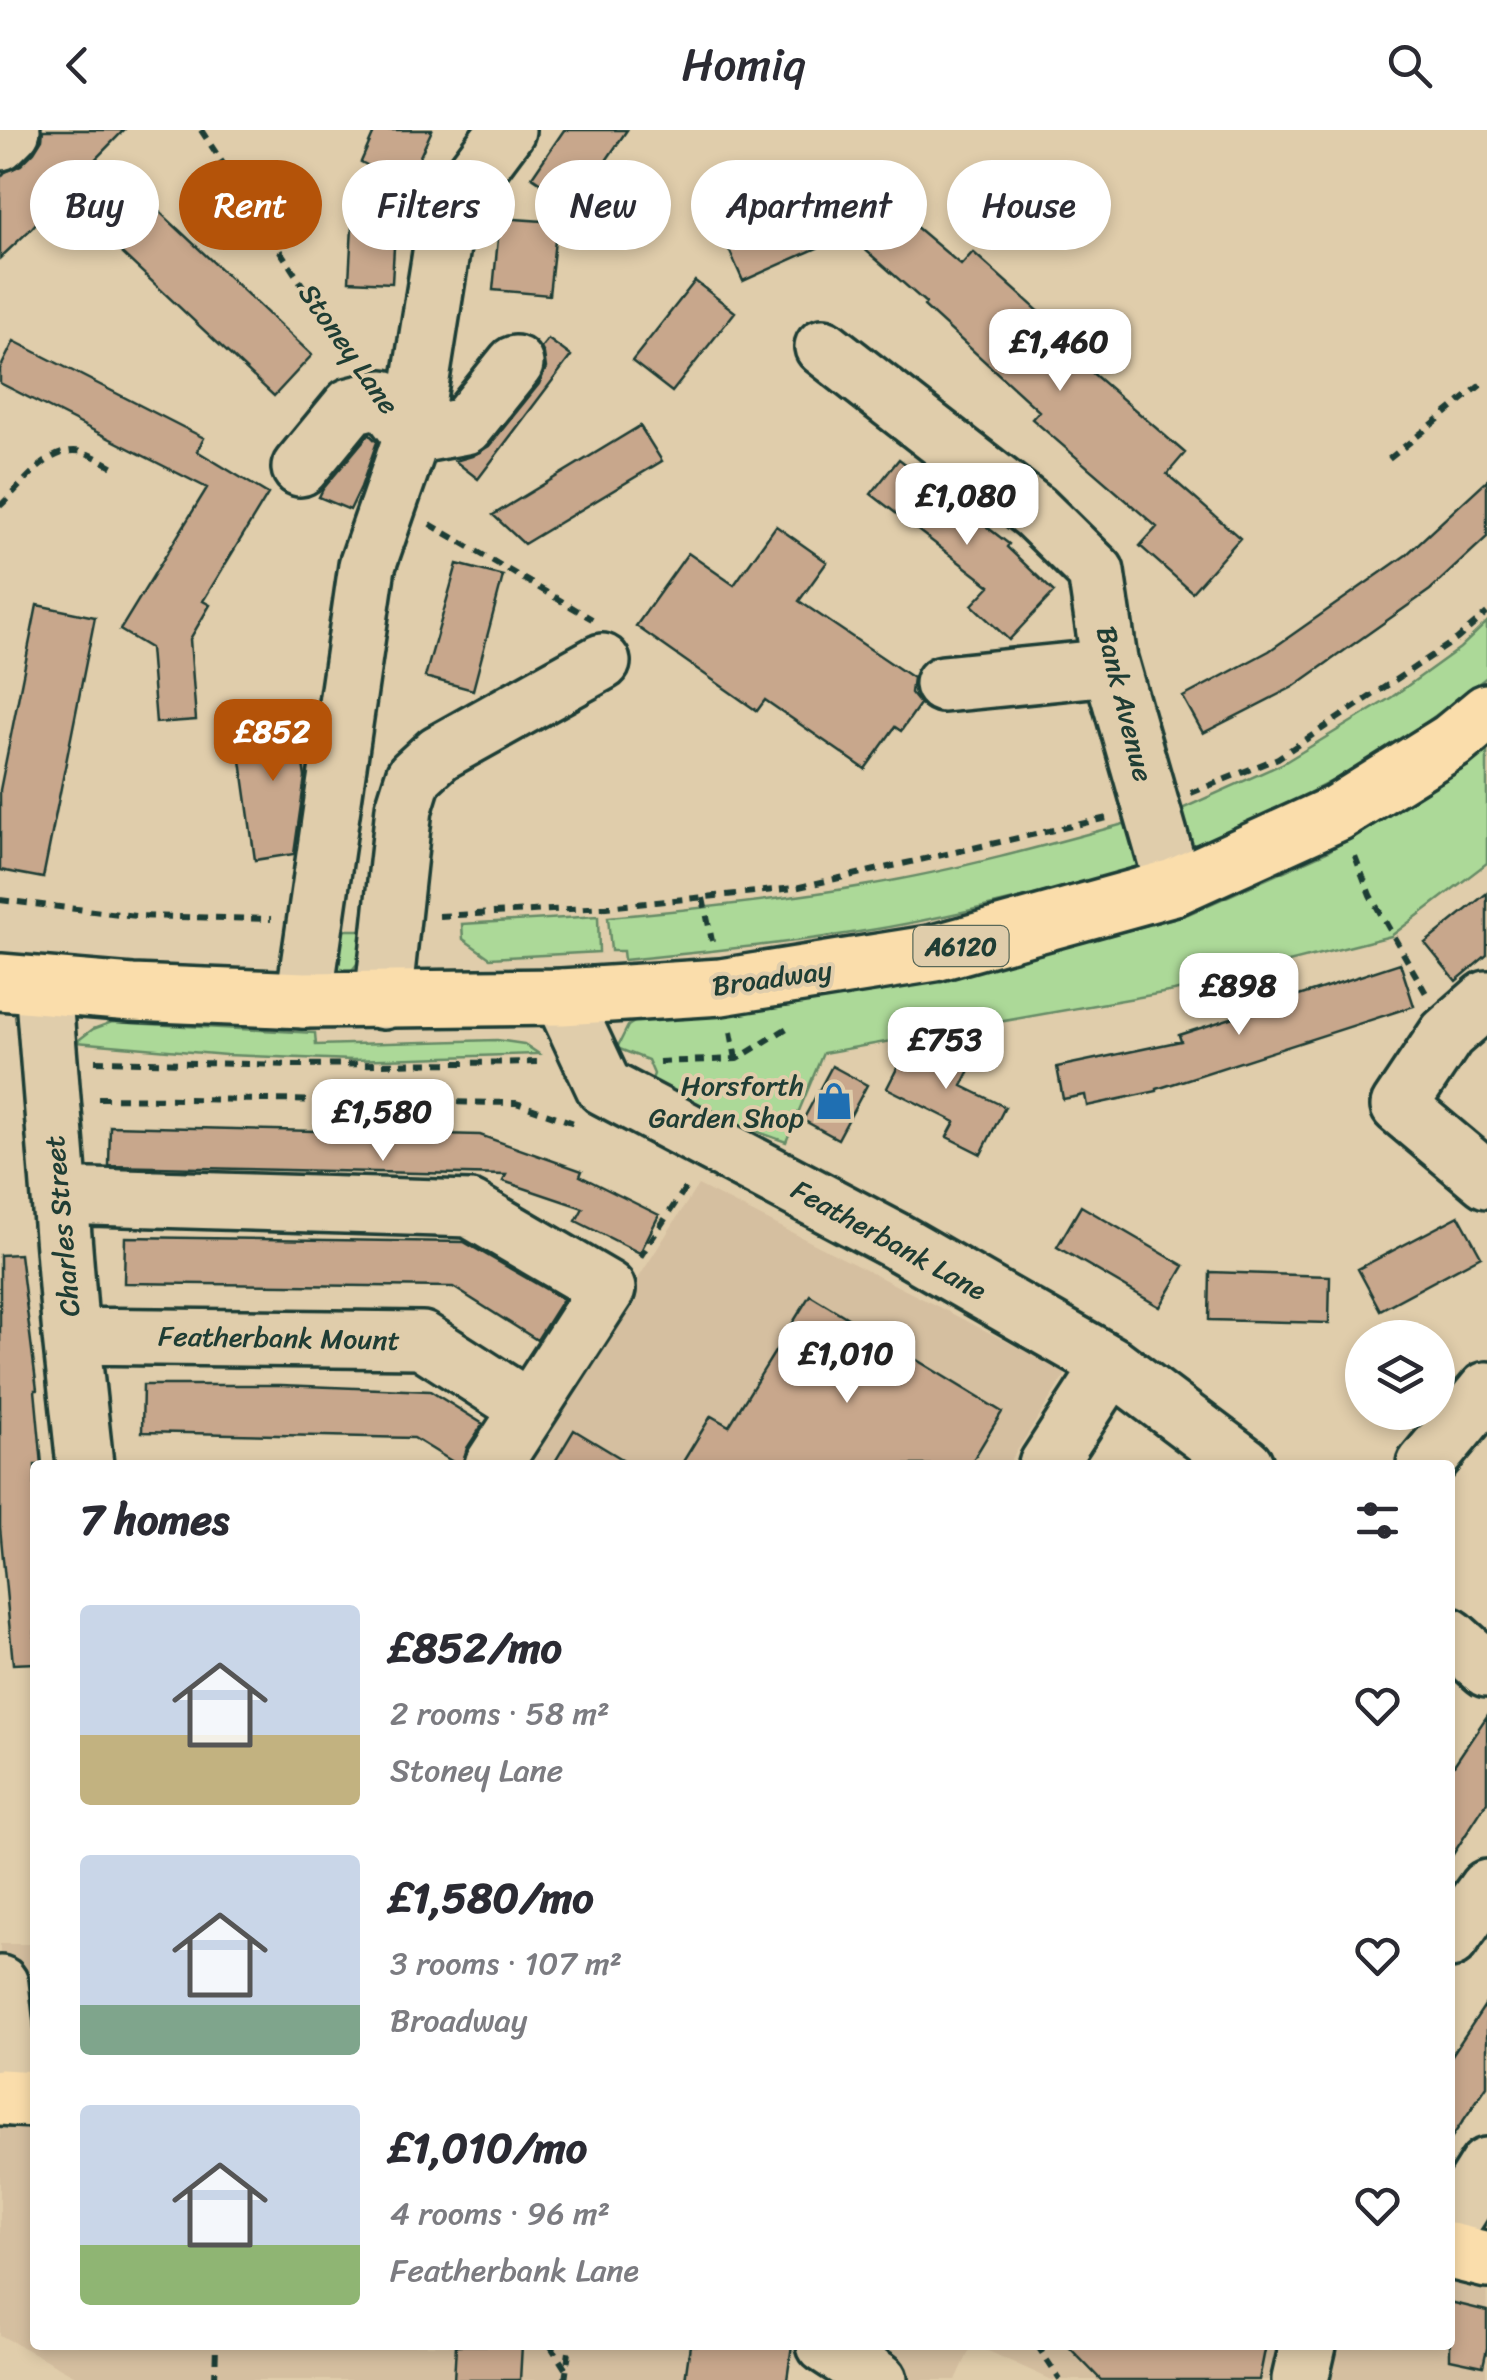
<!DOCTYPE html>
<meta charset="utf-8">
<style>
body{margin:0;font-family:Sriracha,sans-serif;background:#f7f7f7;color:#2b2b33;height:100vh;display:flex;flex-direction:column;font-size:38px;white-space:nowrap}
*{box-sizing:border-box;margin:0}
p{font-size:32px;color:#7c7c81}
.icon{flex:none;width:55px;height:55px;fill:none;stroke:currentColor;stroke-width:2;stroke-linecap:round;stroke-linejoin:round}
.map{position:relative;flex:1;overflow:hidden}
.panel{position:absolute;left:30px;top:1330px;width:1425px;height:890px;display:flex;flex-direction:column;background:#fff;border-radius:10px;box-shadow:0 5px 15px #0003}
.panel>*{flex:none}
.hud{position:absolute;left:30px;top:30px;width:1428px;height:90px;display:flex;gap:20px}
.buttons{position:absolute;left:1345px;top:1190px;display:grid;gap:20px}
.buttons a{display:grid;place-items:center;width:110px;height:110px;border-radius:50%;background:#fff;box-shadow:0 5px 15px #0003;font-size:50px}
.price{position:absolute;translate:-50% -85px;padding:0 22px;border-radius:20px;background:#fff;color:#222;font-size:32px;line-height:65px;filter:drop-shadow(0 2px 5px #0008)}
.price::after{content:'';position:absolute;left:50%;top:60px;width:30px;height:22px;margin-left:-15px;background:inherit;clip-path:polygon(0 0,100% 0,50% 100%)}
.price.selected{background:#b45309;color:#fff}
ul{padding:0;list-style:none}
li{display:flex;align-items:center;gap:30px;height:250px;padding:0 50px}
li span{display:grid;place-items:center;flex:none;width:280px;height:200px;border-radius:10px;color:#555}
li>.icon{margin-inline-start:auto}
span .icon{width:120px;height:120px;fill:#fffc;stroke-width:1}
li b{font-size:42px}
h2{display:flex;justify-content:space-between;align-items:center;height:120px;padding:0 50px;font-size:42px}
.pill{padding:0 35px;border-radius:45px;background:#fff;box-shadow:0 5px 15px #0003;font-size:35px;line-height:90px}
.pill.selected{background:#b45309;color:#fff}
header{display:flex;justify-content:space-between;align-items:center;height:130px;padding:0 50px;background:#fff;font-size:45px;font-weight:600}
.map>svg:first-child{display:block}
</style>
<header><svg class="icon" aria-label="back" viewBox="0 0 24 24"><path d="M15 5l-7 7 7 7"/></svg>Homiq<svg class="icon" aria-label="search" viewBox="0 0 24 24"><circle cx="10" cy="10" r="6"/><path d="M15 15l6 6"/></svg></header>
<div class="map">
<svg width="1487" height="2250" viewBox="0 0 1487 2250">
<rect width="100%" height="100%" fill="#e0cdab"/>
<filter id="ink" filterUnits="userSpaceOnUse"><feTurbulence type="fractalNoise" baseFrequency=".01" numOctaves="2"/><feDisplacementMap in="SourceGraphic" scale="20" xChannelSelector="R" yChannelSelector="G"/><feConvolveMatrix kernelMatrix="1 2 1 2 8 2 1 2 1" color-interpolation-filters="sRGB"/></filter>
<g filter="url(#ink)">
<path fill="#d5bfa0" d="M 698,1055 L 1067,1242 L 1008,1335 L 519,1335 Z
M 0,1814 L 35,1814 L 35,2215 L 792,2215 L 787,2250 L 83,2250 L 0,2205 Z
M 1487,2088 L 1486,2250 L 1052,2250 L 975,2215 L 1450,2215 L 1450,2138 Z
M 817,2215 L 972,2215 L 956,2250 L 873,2250 Z"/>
<path fill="#acd998" stroke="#668b66" stroke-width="2.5" d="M 1487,492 L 1487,547 L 1423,595 L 1353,640 L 1268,684 L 1204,713 L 1187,716 L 1166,686 L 1282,634 L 1392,567 L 1460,518 Z
M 1487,621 L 1487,733 L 1391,806 L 1174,861 L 823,923 L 786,1012 L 686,976 L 649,957 L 654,944 L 648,930 L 617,918 L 628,896 L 642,887 L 835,864 L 998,835 L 1188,784 L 1327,722 L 1470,635 Z
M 1131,692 L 1141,730 L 1135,739 C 1054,760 972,782 889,797 C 802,812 713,821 624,830 L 623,821 L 611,821 L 608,787 C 695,779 782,770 868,755 C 957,740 1044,716 1131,692 Z
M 598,786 L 599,822 L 490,828 L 463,809 L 462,794 Z
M 335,800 L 366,800 L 365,824 L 348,845 L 337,845 L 323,833 Z
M 112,892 L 315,903 L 316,915 L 497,910 L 524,914 L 539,924 L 353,930 L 226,925 L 76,912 L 93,899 Z"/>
<path fill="#c8a78c" stroke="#1f3d34" stroke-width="2.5" d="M 43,0 L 124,0 L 70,55 L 30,100 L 0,128 L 0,48 L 5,42 L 21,35 L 34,22 L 42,9 Z
M 375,0 L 432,0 L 407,55 L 361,32 Z
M 564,0 L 627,0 L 575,76 L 532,47 Z
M 824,60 L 844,106 L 743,151 L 723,106 Z
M 146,69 L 312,225 L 274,266 L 108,110 Z
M 353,79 L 396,81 L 392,153 L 349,151 Z
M 895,79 L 961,135 L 973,122 L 1075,214 L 1068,222 L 1185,323 L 1167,344 L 1240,408 L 1192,462 L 1140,416 L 1157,397 L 1032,289 L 1039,281 L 924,176 L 926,173 L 862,117 Z
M 500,88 L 557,92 L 549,165 L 493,160 Z
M 695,151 L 735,182 L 672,262 L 632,231 Z
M 548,209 L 571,226 L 478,349 L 455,331 L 472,326 L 489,316 L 539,254 L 546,238 L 544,224 L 541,218 Z
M 14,211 L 204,308 L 197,321 L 268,364 L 203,471 L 210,475 L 190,509 L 196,590 L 156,593 L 150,518 L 120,500 L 207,358 L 0,253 L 0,239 Z
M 640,296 L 662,331 L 524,414 L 493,385 Z
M 369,304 L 377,312 L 361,357 L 350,380 L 319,367 L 323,359 Z
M 899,329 L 1009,414 L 1007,417 L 1054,462 L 1009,510 L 972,475 L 990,456 L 871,364 Z
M 1487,350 L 1487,407 L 1430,460 L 1293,557 L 1203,603 L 1183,567 L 1269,521 L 1406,425 Z
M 776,396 L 827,432 L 799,471 L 913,548 L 911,563 L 920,574 L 901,601 L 895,597 L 865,639 L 765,570 L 757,581 L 636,496 L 688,423 L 734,455 Z
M 457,434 L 503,446 L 473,560 L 425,547 Z
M 37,475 L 95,487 L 43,748 L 0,740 L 0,660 Z
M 296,586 L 305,647 L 294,724 L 255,730 L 236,595 Z
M 1487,763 L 1487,825 L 1456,851 L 1425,813 Z
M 1400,833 L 1414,876 L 1157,959 L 1157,961 L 1087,976 L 1085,965 L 1063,969 L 1057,937 L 1181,911 L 1179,905 Z
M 914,905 L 973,934 L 962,956 L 1005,977 L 981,1024 L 947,1007 L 955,992 L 887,958 Z
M 832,936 L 867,955 L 838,1009 L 803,990 Z
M 110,996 L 480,1005 L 582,1041 L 580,1046 L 659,1085 L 640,1123 L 576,1091 L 583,1078 L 503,1051 L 506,1045 L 109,1036 Z
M 1081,1076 L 1184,1136 L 1160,1177 L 1057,1117 Z
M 1459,1086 L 1481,1126 L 1380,1180 L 1358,1139 Z
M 125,1107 L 464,1112 L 563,1169 L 537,1210 L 453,1157 L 124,1153 Z
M 20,1124 L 37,1260 L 35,1260 L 42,1335 L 35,1335 L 35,1533 L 13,1534 L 0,1397 L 0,1125 Z
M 1210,1142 L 1330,1146 L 1329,1193 L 1209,1190 Z
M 810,1165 L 1002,1282 L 970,1335 L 681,1335 L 711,1286 L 729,1296 Z
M 143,1255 L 281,1255 L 430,1261 L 483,1294 L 467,1318 L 462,1335 L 458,1335 L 414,1308 L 142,1302 Z
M 574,1300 L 632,1335 L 553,1335 Z
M 1487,1586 L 1487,1672 L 1450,1729 L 1450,1641 Z
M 1487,1872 L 1487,1956 L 1450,2010 L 1450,1928 Z
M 1450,2172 L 1487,2181 L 1487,2218 L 1483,2236 L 1450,2229 Z
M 456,2215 L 522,2215 L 520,2250 L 454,2250 Z
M 690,2215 L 792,2215 L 787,2250 L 685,2250 Z
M 1067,2215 L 1266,2215 L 1259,2250 L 1101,2250 Z"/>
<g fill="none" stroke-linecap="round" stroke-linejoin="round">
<g stroke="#1f3d34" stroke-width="62">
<path id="minor" d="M 0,12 L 12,0
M 823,217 L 1035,382 L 1096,442 L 1109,530 L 1174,757
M 412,306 L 465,296 L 515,234
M 300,338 L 351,276 L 383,268 L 412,306
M 943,554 L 1111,537
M 43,856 L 71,1206 L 85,1335
M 562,867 L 604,957 L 894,1110 L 1112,1235 L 1245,1335
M 1487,869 L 1447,904 L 1399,976 L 1487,1050
M 304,870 L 367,436 L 412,306 L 448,79 L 507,0
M 383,871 L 404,678 L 414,646 L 439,623 L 602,532
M 60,1066 L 470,1079 L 607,1159 L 493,1335
M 71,1206 L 422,1210 L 528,1278
M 1047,1335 L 1112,1235
M 1425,1335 L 1487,1260
M 1450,1506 L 1487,1539
M 1450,1810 L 1487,1758
M 0,1854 L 13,1968
M 1450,2095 L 1487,2036
M 825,2215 L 879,2250
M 1300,2250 L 1308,2215"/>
</g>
<g stroke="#1f3d34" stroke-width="62">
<path id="major" d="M 0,1967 L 35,1969
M 1450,2121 L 1487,2130"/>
</g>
<g stroke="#1f3d34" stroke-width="62">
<path id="highway" d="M 0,852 L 132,863 L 304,870 L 562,867 L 721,857 L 935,823 L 1174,757 L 1337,683 L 1452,611 L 1487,582"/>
</g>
<path stroke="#1f3d34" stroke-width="6" stroke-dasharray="10 8" stroke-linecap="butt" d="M 201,0 L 331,199 L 353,228
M 1389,329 L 1487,250
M 0,376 C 22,356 49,314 83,322 C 95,326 108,334 119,340
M 430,394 L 592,489
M 1191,663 L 1278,628 L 1457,509 L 1487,483
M 1355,726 L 1370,765 L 1427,865
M 703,768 L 712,811
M 0,770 L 136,786 L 271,789
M 439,786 L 606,777 L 795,758 L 1107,688
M 731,902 L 736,929
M 95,931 L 296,935 L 542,932
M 659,932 L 737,929 L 792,895
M 98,968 L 516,973 L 577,994
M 640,1127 L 688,1054
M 550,2215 L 566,2240
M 1037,2215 L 1060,2250
M 215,2250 L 216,2215
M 565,2250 L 570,2215"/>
<use href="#minor" stroke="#e0cdab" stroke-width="55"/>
<use href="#major" stroke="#faddab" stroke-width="55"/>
<use href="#highway" stroke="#faddab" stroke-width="55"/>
</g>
</g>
<defs>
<g id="shop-bare" transform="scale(3)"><path d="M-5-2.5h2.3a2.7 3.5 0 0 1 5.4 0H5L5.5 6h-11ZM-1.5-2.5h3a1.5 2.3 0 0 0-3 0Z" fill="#1f6fb2" stroke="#e0cdab" stroke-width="2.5" paint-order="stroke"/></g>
</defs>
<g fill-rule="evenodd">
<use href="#shop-bare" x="834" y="971"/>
</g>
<g text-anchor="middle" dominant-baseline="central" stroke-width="8" stroke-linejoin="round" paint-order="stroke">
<rect fill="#e0cdab" stroke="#596858" stroke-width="2.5" x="913.5" y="796" width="95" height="40" rx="8"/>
<g font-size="25" font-weight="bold" fill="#1f3d34">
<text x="961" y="816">A6120</text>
</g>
<g font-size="28" fill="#1f3d34" stroke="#e0cdab">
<text transform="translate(349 219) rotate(55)">Stoney Lane</text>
<text transform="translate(1125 574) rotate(76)">Bank Avenue</text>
<text transform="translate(772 848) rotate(-8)">Broadway</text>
<text transform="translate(62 1096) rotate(-95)">Charles Street</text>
<text transform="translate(889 1110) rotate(29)">Featherbank Lane</text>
<text transform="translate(279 1208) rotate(1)">Featherbank Mount</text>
</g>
<g font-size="28" fill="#1f3d34" stroke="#e0cdab" text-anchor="end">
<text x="804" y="955">Horsforth<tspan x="804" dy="32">Garden Shop</tspan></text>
</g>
</g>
</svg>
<div class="buttons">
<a><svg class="icon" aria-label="layers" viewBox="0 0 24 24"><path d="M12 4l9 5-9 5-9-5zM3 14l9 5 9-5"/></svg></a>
</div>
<b class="price" style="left:1060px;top:264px">£1,460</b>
<b class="price" style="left:967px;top:418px">£1,080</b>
<b class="price selected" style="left:273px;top:654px">£852</b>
<b class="price" style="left:1239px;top:908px">£898</b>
<b class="price" style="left:946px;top:962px">£753</b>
<b class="price" style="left:383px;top:1034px">£1,580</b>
<b class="price" style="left:847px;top:1276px">£1,010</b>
<div class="hud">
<a class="pill">Buy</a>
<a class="pill selected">Rent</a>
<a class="pill">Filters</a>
<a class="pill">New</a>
<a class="pill">Apartment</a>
<a class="pill">House</a>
</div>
<section class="panel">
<h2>7 homes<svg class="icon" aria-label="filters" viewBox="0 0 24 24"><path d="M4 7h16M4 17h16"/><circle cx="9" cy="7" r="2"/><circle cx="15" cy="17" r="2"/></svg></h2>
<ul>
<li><span style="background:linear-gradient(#c9d6e8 65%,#c2b280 0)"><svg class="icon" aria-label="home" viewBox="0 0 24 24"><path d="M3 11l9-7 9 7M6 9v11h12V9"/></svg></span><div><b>£852/mo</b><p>2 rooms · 58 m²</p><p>Stoney Lane</p></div><svg class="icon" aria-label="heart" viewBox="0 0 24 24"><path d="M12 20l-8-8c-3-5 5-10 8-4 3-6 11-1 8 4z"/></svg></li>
<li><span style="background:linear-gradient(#c9d6e8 75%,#7fa58c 0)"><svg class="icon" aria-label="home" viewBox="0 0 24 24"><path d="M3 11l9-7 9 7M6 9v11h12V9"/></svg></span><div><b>£1,580/mo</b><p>3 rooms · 107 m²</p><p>Broadway</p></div><svg class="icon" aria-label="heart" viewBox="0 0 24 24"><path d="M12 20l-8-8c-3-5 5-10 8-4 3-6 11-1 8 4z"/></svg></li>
<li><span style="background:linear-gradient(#c9d6e8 70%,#8fb573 0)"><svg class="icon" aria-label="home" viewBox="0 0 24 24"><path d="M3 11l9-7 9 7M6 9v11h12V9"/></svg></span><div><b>£1,010/mo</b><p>4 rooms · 96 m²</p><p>Featherbank Lane</p></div><svg class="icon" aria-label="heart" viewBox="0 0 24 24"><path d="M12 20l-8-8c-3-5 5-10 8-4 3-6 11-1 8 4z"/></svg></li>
</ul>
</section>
</div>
